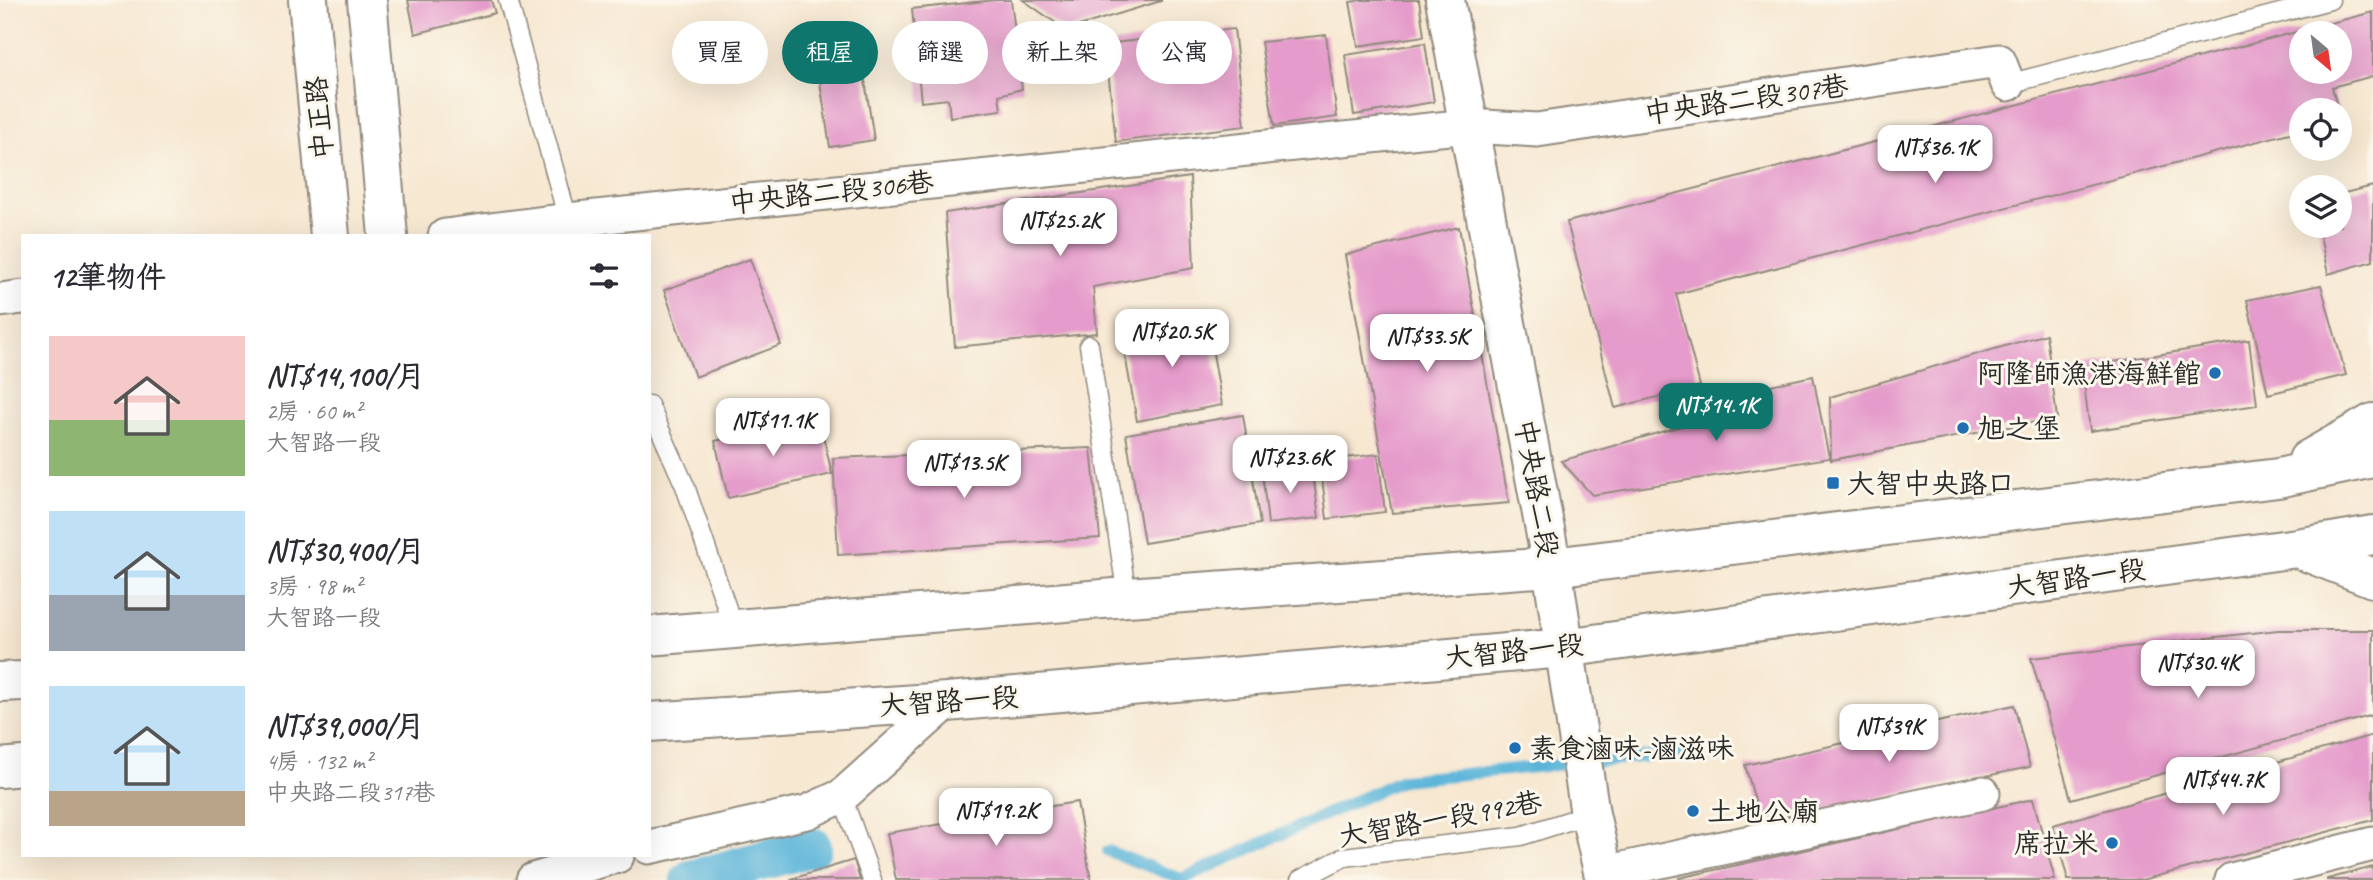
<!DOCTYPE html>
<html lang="zh-TW">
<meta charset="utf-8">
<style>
body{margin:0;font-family:Caveat,"LXGW WenKai TC",sans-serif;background:#f2f2f3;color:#2b2b33;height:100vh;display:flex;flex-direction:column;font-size:26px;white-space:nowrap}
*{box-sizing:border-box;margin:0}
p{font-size:23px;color:#7c7c81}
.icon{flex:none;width:38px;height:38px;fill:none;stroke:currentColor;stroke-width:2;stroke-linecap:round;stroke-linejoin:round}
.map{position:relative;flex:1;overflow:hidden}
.panel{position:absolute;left:21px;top:234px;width:630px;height:623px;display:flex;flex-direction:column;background:#fff;border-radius:0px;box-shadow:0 7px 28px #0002}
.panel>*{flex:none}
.top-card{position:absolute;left:672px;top:21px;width:665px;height:63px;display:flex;gap:14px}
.needle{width:46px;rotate:151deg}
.tools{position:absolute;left:2289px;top:21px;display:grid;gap:14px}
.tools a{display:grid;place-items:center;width:63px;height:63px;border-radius:50%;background:#fff;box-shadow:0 7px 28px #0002;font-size:35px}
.price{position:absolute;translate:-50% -60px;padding:0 16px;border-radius:14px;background:#fff;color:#222;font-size:23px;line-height:46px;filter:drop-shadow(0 2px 4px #0008)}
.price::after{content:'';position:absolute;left:50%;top:42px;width:21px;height:16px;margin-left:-10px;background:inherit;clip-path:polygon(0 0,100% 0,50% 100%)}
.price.on{background:#0f766e;color:#fff}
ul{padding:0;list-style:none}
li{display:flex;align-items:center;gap:21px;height:175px;padding:0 28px}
li span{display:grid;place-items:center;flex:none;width:196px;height:140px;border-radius:0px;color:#555}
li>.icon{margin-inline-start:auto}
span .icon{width:84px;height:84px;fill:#fffc;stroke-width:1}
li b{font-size:30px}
h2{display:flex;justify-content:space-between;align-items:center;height:84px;padding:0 28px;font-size:30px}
.chip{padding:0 24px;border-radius:32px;background:#fff;box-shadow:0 7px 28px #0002;font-size:24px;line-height:63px}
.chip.on{background:#0f766e;color:#fff}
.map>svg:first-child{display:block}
</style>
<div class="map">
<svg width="2373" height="880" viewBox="0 0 2373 880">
<rect width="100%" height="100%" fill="#fbf7ec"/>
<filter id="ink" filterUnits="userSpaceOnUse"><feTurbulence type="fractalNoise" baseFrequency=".0143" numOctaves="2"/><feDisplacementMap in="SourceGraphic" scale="14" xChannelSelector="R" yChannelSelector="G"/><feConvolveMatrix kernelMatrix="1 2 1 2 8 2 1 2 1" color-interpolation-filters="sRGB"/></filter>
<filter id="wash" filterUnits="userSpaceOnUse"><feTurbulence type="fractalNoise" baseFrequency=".00686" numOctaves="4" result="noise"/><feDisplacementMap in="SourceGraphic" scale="28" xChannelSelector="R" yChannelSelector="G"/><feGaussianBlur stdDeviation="1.57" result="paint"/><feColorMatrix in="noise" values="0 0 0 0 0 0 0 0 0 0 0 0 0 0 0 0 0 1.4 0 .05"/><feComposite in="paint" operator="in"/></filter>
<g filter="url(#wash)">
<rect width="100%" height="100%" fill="#f7e8d2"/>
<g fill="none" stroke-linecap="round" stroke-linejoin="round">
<path stroke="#5cb5d9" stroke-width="12" d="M 1108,851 L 1182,879 L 1402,780 L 1690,752"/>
<path stroke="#5cb5d9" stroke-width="40" d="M 690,880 L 812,847"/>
</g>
<g id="blocks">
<path fill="#e59bcb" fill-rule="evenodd" d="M 408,0 L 491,0 L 495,13 L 415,34 Z
M 995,0 L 1011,0 L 1022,89 L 999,95 L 1001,110 L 950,117 L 948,99 L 921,102 L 912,9 Z
M 1023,0 L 1161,0 L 1161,1 L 1066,30 Z
M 1361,0 L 1419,0 L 1424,36 L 1358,46 L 1350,2 Z
M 2373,12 L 2373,76 L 2332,87 L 2338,110 L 2301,110 L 2301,130 L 1676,294 L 1700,386 L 1615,408 L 1567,222 ZM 2301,33 L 2340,33 L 2340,72 L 2301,72 Z
M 1234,29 L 1245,126 L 1116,142 L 1105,44 Z
M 1326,35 L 1337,117 L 1274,126 L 1261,42 Z
M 1425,43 L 1434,102 L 1354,115 L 1345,55 Z
M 861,54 L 874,140 L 830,147 L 817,61 Z
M 1190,177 L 1194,268 L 1093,287 L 1097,333 L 955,347 L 945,213 Z
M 2373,186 L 2373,261 L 2328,274 L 2318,226 L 2340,226 L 2340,194 Z
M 1459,227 L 1509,503 L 1392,513 L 1345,255 Z
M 750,259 L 781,345 L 695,377 L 664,290 Z
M 2321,285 L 2346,375 L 2268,394 L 2247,300 Z
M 1207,319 L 1222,405 L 1137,421 L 1121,333 Z
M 2046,334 L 2057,418 L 1831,460 L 1830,397 Z
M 2249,340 L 2257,405 L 2090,431 L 2082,367 Z
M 1813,376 L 1829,458 L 1592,495 L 1561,461 L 1730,412 L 1724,395 Z
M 1243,415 L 1260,524 L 1144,543 L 1126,434 Z
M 819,418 L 832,474 L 728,498 L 715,441 Z
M 1091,448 L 1100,538 L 838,555 L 833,458 Z
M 1378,454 L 1385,512 L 1327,519 L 1320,461 Z
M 1312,466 L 1319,518 L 1268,524 L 1262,472 Z
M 2278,630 L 2373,630 L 2373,715 L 2071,799 L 2031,658 Z
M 2014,705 L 2030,767 L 1761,822 L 1745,765 Z
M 2373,735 L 2373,820 L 2142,880 L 2068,880 L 2053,825 Z
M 2033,799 L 2055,880 L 1680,880 L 1679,878 Z
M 1077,802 L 1091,880 L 896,880 L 887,833 Z
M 854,860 L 860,880 L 792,880 L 791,879 Z
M 2373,867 L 2373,880 L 2327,880 L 2327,879 Z"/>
</g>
</g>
<g filter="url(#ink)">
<use href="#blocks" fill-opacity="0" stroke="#918a7e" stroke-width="2"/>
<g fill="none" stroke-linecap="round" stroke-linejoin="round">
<g stroke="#918a7e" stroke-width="21">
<path id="service" d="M 508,0 L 568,220 L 575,236
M 2008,84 L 2330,0
M 1089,345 L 1127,597
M 649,405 L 685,486 L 734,629
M 842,796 L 872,880
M 1300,880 L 1344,857 L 1521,836 L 1590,814"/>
</g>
<g stroke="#918a7e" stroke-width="37">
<path id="minor" d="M 445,236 L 568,220 L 1468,126 L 1537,130 L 1999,61 L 2008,84
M 0,300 L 23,297
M 649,847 L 807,812 L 842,796 L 947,702
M 1604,873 L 1983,793
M 533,880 L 617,856
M 2232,880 L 2373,844"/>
</g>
<g stroke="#918a7e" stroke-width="42">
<path id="tertiary" d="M 308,0 L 330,236
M 367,0 L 388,236
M 1445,0 L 1552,567 L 1590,814 L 1605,880
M 2308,460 L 2373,423
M 2297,548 L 2373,578
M 649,636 L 1127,597 L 1552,567 L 2278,478 L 2373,458
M 0,682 L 23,681
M 649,722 L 947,702 L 1564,648 L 2297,548 L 2373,535
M 0,768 L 23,766"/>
</g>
<use href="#service" stroke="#fff" stroke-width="18"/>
<use href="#minor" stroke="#fff" stroke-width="33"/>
<use href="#tertiary" stroke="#fff" stroke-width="38"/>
</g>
</g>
<g fill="#1f6fb2" stroke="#fbf7ec" stroke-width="2.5">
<circle cx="2215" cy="373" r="7"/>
<circle cx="1963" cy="428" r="7"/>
<rect x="1826" y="476" width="14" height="14" rx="3.5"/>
<circle cx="1515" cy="748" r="7"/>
<circle cx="1693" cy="811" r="7"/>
<circle cx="2112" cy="843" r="7"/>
</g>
<g text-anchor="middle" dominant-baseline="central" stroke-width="6" stroke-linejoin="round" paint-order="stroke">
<g font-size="28" fill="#2b2b2b" stroke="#fbf7ec">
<text transform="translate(1746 99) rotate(-8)">中央路二段307巷</text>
<text transform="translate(319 118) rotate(-95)">中正路</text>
<text transform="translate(831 192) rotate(-6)">中央路二段306巷</text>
<text transform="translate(1537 488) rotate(80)">中央路二段</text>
<text transform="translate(2076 578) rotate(-8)">大智路一段</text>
<text transform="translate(1514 651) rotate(-6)">大智路一段</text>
<text transform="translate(949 701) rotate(-4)">大智路一段</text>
<text transform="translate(1440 819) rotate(-10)">大智路一段992巷</text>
</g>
<g font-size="28" fill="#2b2b2b" stroke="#fbf7ec" text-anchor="start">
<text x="2201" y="373" text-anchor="end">阿隆師漁港海鮮館</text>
<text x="1977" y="428">旭之堡</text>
<text x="1847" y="483">大智中央路口</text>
<text x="1529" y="748">素食滷味-滷滋味</text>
<text x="1707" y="811">土地公廟</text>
<text x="2098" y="843" text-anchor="end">席拉米</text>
</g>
</g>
</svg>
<div class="tools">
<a><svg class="needle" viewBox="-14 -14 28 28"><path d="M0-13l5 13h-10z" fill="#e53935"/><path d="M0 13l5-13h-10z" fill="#7c7c81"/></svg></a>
<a><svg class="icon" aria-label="locate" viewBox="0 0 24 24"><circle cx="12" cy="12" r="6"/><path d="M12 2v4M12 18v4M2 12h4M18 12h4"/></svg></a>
<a><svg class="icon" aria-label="layers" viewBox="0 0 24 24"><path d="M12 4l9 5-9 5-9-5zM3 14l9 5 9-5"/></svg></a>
</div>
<b class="price" style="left:1935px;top:185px">NT$36.1K</b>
<b class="price" style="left:1060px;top:258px">NT$25.2K</b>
<b class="price" style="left:1172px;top:369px">NT$20.5K</b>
<b class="price" style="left:1427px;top:374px">NT$33.5K</b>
<b class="price on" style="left:1716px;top:443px">NT$14.1K</b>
<b class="price" style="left:773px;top:458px">NT$11.1K</b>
<b class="price" style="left:1290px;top:495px">NT$23.6K</b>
<b class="price" style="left:964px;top:500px">NT$13.5K</b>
<b class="price" style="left:2198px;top:700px">NT$30.4K</b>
<b class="price" style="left:1889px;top:764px">NT$39K</b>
<b class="price" style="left:2223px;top:817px">NT$44.7K</b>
<b class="price" style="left:996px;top:848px">NT$19.2K</b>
<div class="top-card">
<a class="chip">買屋</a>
<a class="chip on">租屋</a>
<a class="chip">篩選</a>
<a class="chip">新上架</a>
<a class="chip">公寓</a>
</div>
<section class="panel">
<h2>12筆物件<svg class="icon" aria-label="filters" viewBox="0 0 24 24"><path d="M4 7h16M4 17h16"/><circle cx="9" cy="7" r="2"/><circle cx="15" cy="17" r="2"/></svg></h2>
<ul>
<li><span style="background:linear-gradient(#f6c9c9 60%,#8fb573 0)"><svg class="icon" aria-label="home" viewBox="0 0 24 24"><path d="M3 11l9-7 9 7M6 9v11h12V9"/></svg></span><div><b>NT$14,100/月</b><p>2房 · 60 m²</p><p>大智路一段</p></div></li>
<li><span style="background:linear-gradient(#bfe0f5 60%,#9aa5b1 0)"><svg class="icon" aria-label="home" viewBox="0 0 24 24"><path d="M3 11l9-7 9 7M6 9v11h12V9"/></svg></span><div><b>NT$30,400/月</b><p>3房 · 98 m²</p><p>大智路一段</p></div></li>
<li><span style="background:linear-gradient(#bfe0f5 75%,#b9a48a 0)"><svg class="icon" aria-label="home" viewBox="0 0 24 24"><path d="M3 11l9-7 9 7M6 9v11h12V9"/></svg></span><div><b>NT$39,000/月</b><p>4房 · 132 m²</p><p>中央路二段317巷</p></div></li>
</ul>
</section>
</div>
